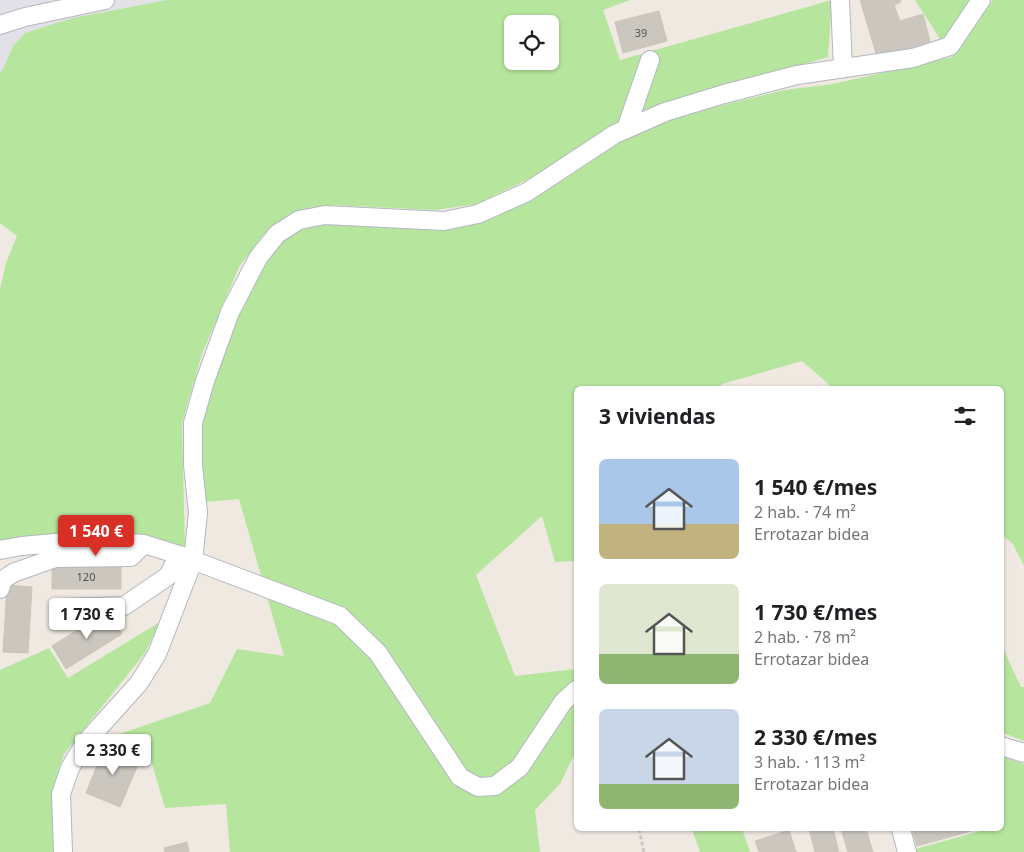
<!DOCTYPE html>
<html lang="es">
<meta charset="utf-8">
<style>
body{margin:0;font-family:"Noto Sans",sans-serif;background:#f6f6f6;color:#202124;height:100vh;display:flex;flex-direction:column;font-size:19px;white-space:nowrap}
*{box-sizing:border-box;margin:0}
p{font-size:16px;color:#757577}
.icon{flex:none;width:28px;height:28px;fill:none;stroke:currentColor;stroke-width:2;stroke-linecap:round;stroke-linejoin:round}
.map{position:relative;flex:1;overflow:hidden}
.drawer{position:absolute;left:574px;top:386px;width:430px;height:445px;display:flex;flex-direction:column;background:#fff;border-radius:8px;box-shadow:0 1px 4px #0004}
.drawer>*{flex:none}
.controls{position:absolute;left:504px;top:15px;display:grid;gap:10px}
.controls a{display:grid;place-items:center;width:55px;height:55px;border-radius:8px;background:#fff;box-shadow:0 1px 4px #0004;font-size:25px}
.price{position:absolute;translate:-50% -42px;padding:0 11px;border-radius:5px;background:#fff;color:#222;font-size:16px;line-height:32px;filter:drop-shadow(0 1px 2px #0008)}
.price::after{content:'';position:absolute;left:50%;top:30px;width:15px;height:11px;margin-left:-8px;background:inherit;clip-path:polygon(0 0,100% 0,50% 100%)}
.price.selected{background:#d93025;color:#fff}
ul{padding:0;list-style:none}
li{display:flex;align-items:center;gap:15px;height:125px;padding:0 25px}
li span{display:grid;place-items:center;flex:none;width:140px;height:100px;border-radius:8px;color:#555}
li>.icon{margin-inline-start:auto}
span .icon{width:60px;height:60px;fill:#fffc;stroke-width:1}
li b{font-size:21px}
h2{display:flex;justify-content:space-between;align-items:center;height:60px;padding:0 25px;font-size:21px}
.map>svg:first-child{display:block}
</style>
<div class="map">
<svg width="1024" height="852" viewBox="0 0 1024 852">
<rect width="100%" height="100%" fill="#efe9e1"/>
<path fill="#e3e1e8" d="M 0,0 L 167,0 L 73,18 L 13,46 L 3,69 L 0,72 Z"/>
<path fill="#b6e59e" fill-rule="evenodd" d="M 167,0 L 630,0 L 603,10 L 620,60 L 832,0 L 828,57 L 622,119 L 533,177 L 477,204 L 436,210 L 332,205 L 294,212 L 263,235 L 239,267 L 202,354 L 182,423 L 185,549 L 147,536 L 87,530 L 0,540 L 0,289 L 6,263 L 17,236 L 0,223 L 0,72 L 3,69 L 13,46 L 25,33 L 73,18 ZM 512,24 L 550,24 L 550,61 L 512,61 Z
M 915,0 L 969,0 L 942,42 Z
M 993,0 L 1024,0 L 1024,566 L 1013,544 L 1001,534 L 1001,389 L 834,389 L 802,361 L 722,384 L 717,389 L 576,389 L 576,561 L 555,562 L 542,516 L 476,575 L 515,676 L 576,669 L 576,751 L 560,784 L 535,810 L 540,852 L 230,852 L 226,804 L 165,808 L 150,757 L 108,738 L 210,703 L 237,649 L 284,656 L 239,499 L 204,502 L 201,425 L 215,368 L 254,279 L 278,243 L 311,224 L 352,221 L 436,227 L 611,147 L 658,121 L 784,90 L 833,84 L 952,57 Z
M 160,622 L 145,653 L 64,754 L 55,781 L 54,852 L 0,852 L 0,670 L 49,648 L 68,678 Z
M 1001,644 L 1021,687 L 1024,687 L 1024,741 L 1001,732 Z
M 1001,756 L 1024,764 L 1024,852 L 905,852 L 987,829 L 1001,829 Z
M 692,829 L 742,829 L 750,852 L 700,852 Z"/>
<path fill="#cbc7bf" stroke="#cbc5ba" d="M 860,0 L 900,0 L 901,2 L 894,5 L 900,21 L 923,14 L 930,41 L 894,56 L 878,60 Z
M 659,11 L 667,41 L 623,53 L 615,22 Z
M 52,563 L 121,563 L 121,589 L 52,589 Z
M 7,585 L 32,587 L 28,653 L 3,652 Z
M 107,611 L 122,634 L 66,669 L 52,646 Z
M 105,745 L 140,760 L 120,807 L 86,793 Z
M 809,829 L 833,829 L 839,852 L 815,852 Z
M 841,829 L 866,829 L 873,852 L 848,852 Z
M 912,829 L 970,829 L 971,831 L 917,846 Z
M 789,830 L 796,852 L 759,852 L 755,841 Z
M 187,842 L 189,852 L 165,852 L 164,848 Z"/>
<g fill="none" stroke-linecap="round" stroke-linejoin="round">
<g stroke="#b4b7c1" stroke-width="20">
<path id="minor" d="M 840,0 L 843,68
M 0,25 L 25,17 L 105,0
M 626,129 L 650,60
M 0,550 L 22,546 L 88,540 L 144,544 L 179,555 L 340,616 L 378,653 L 460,777 L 478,787 L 495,786 L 520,767 L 563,702 L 576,690
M 0,589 L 3,580 L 13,573 L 55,558 L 131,557 L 144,544
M 66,608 L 124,606 L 168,576 L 179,555
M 1001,746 L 1024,753
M 901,829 L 907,852
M 63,852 L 61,794 L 70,768 L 85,743 L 139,683 L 157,654 L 193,561 L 198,513 L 193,465 L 193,423 L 205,381 L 230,312 L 258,258 L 277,234 L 299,220 L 325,215 L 444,221 L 478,214 L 527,192 L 615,134 L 665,112 L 724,94 L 797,75 L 913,58 L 950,46 L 981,0"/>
</g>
<path stroke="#c9c9c9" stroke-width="3" stroke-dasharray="4 2.5" stroke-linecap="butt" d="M 639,829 L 644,852"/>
<use href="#minor" stroke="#fff" stroke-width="18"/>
</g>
<g text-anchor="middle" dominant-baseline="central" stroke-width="5" stroke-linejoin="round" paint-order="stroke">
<g font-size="11" fill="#555452">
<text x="641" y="32">39</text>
<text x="86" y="576">120</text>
</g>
</g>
</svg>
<div class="controls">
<a><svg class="icon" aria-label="locate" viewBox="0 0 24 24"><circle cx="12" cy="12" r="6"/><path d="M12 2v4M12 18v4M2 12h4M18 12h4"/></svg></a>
</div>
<b class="price selected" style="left:96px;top:557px">1 540 €</b>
<b class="price" style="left:87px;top:640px">1 730 €</b>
<b class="price" style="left:113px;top:776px">2 330 €</b>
<section class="drawer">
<h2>3 viviendas<svg class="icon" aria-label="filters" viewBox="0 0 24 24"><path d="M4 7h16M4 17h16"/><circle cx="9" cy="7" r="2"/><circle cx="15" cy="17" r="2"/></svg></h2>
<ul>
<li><span style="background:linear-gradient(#a9c7e8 65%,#c2b280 0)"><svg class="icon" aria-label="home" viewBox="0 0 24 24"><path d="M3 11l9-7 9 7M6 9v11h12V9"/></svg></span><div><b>1 540 €/mes</b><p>2 hab. · 74 m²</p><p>Errotazar bidea</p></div></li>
<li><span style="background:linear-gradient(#dfe7d0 70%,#8fb573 0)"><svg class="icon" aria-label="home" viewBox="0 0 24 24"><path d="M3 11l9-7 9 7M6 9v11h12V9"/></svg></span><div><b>1 730 €/mes</b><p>2 hab. · 78 m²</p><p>Errotazar bidea</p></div></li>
<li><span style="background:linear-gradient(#c9d6e8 75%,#8fb573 0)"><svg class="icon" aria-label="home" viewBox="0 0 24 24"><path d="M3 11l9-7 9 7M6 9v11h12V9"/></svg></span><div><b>2 330 €/mes</b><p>3 hab. · 113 m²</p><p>Errotazar bidea</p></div></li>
</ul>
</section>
</div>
